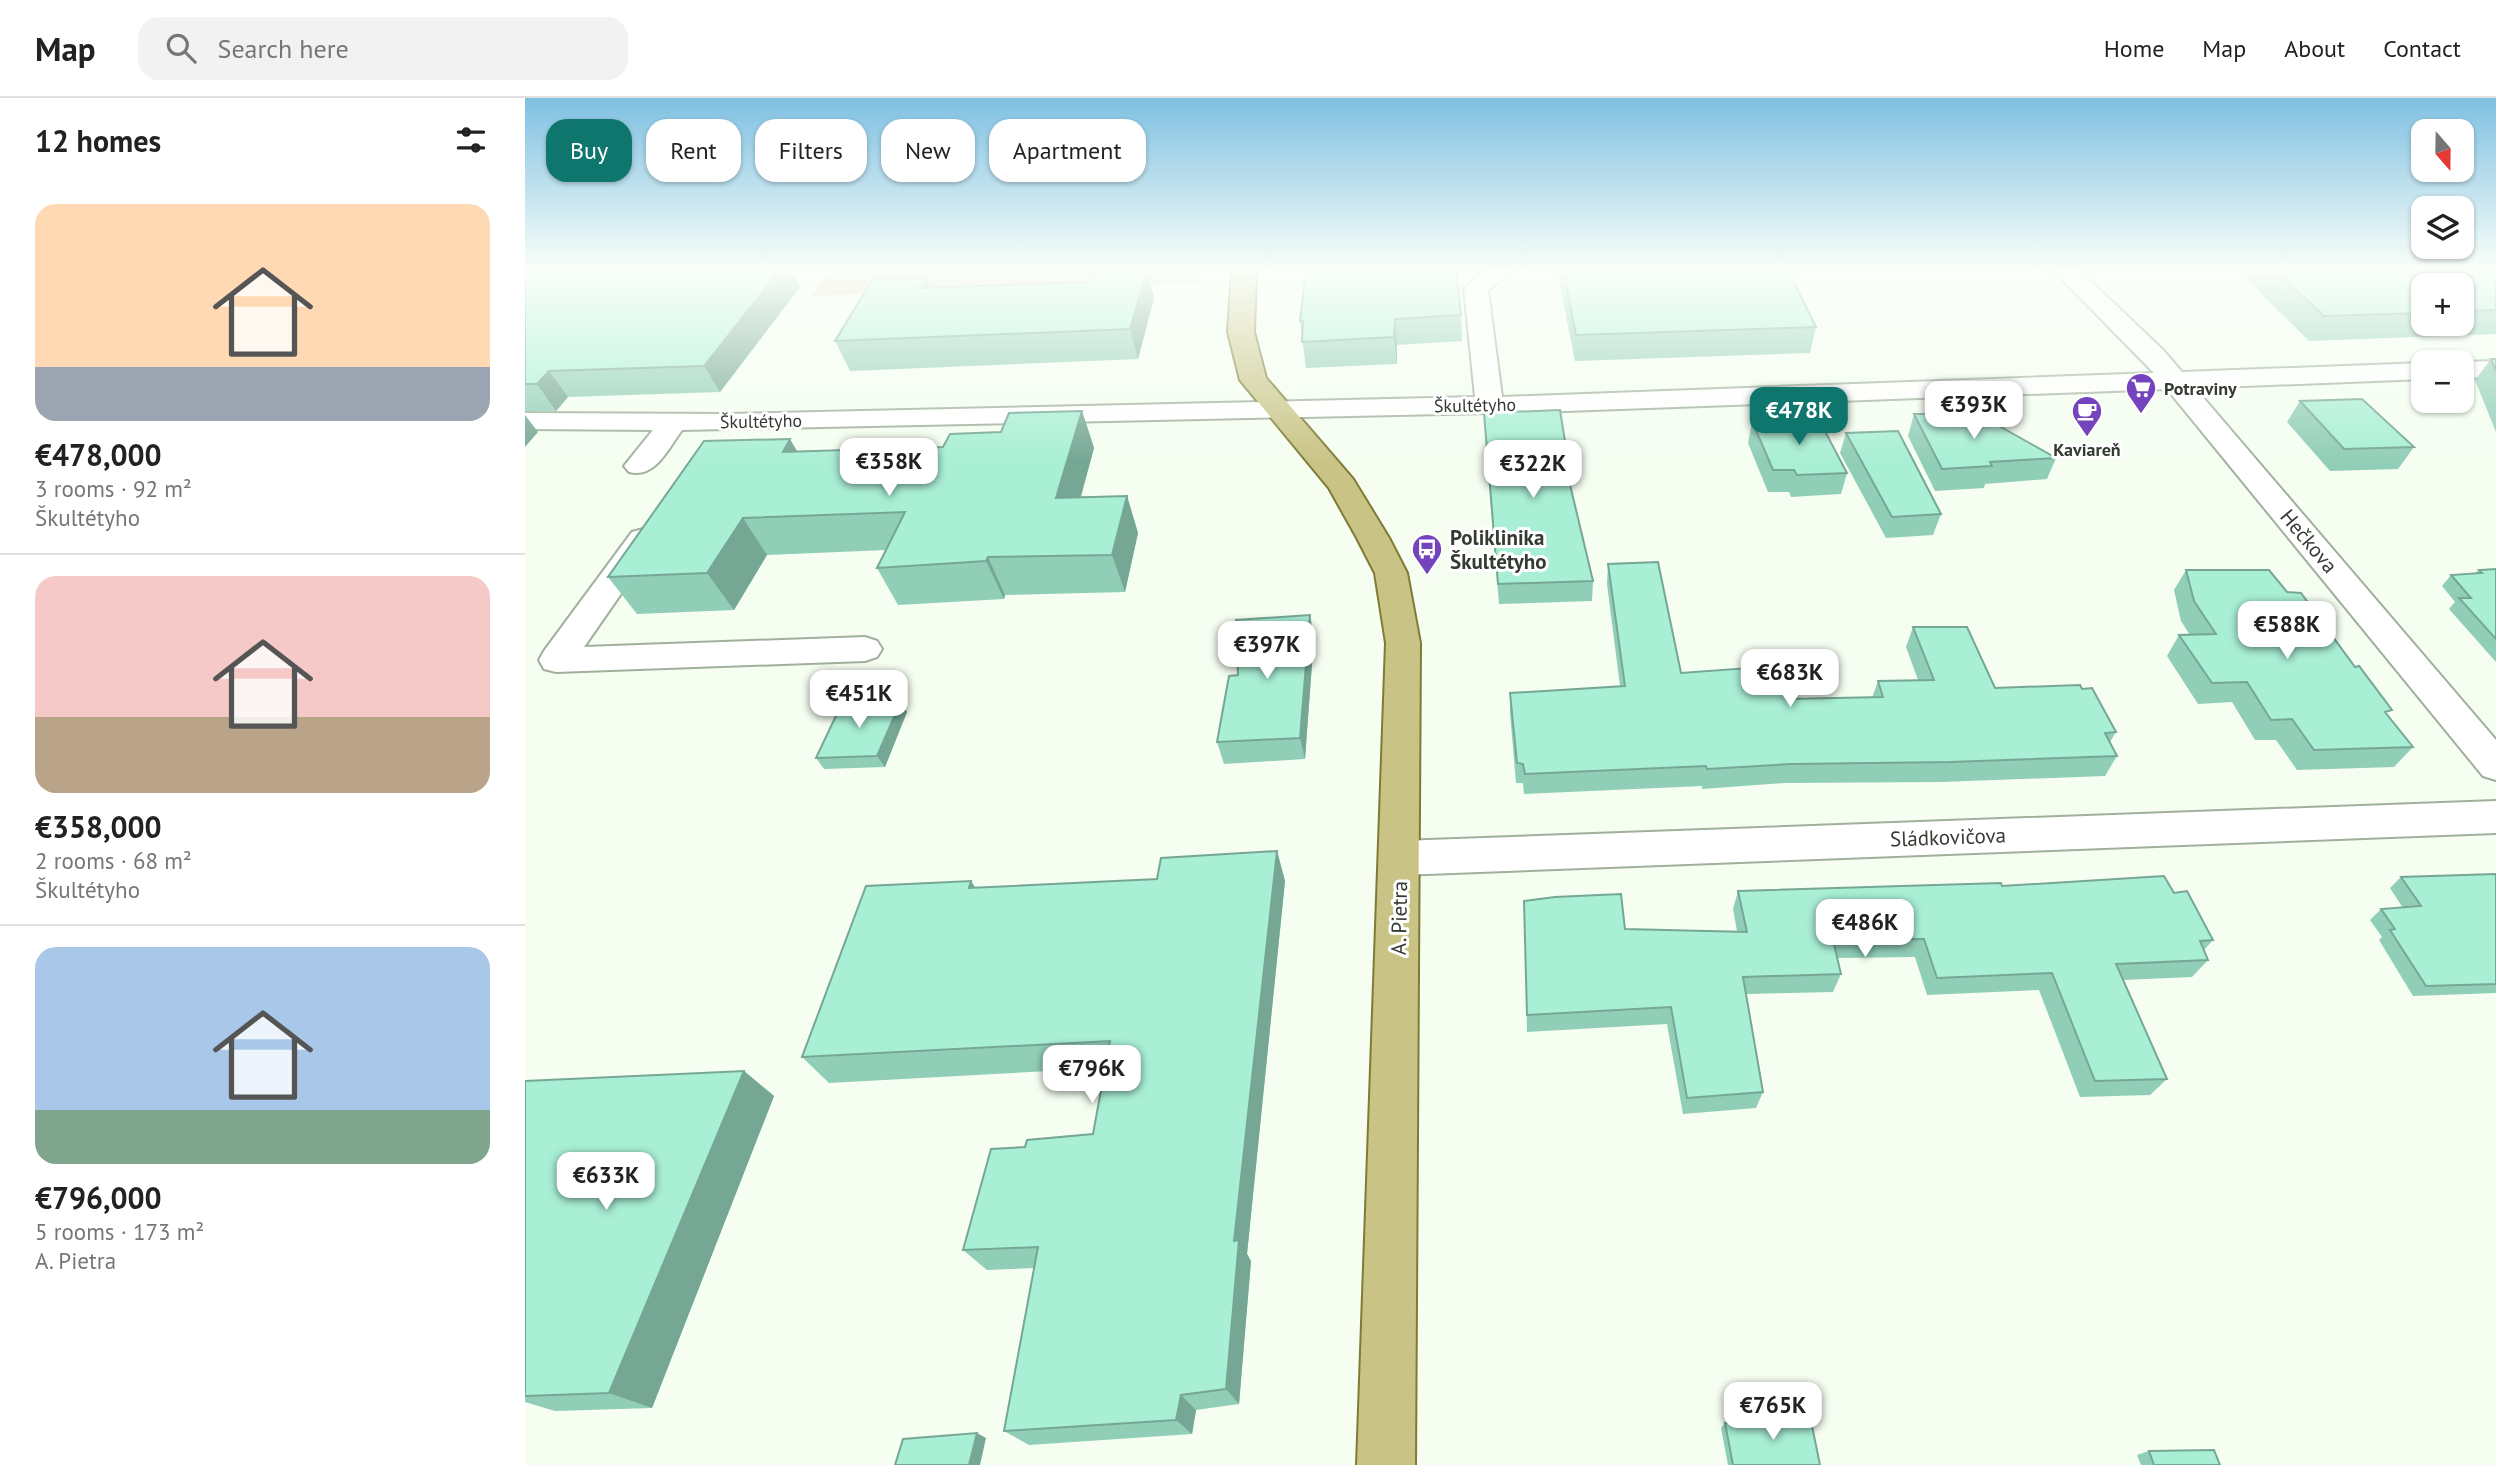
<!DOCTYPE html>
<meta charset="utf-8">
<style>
body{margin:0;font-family:"PT Sans",sans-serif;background:#f2f2f2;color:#222;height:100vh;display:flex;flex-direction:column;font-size:26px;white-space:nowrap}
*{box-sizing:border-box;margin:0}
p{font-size:23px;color:#767676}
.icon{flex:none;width:38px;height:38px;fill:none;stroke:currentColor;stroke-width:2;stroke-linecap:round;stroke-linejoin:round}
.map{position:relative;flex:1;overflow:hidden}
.details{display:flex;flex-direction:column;background:#fff;width:525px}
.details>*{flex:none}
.banner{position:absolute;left:21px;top:21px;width:665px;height:63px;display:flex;gap:14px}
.needle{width:46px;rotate:160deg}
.buttons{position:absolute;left:1886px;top:21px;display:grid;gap:14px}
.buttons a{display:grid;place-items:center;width:63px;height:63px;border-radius:14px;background:#fff;box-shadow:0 2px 5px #0004;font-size:35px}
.price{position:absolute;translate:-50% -60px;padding:0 16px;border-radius:14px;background:#fff;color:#222;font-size:23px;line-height:46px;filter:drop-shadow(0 2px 4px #0008)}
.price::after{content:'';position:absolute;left:50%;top:42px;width:21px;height:16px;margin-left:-10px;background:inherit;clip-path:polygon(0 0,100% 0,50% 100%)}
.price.selected{background:#0f766e;color:#fff}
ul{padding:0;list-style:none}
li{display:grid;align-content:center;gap:14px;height:371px;padding:0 35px}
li+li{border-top:2px solid #e0e0e0}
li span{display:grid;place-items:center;height:217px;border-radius:21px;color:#555}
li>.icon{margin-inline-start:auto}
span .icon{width:126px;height:126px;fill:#fffc;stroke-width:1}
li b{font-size:30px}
h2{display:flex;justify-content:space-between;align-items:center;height:84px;padding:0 35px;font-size:30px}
.tag{padding:0 24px;border-radius:21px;background:#fff;box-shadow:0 2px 5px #0004;font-size:24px;line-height:63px}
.tag.selected{background:#0f766e;color:#fff}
header{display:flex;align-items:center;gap:42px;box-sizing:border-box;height:98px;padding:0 35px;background:#fff;border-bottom:2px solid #e0e0e0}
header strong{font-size:33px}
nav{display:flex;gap:38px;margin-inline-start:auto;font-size:24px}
.search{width:490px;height:63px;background:#f2f2f2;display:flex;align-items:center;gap:18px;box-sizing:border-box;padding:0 24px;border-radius:21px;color:#767676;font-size:26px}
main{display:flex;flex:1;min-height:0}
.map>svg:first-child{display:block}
</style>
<header>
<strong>Map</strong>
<div class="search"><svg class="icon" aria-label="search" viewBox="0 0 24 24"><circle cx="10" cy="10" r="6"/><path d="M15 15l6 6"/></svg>Search here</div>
<nav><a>Home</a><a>Map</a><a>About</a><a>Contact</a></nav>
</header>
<main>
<section class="details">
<h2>12 homes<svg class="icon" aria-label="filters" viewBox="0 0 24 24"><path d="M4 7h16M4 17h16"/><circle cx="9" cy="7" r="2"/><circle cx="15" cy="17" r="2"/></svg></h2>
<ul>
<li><span style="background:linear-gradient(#ffd9b3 75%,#9aa5b1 0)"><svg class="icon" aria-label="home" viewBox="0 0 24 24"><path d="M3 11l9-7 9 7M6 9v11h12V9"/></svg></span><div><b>€478,000</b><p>3 rooms · 92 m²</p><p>Škultétyho</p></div></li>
<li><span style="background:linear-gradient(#f6c9c9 65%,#b9a48a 0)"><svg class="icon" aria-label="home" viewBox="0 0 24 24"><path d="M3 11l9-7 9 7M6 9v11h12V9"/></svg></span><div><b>€358,000</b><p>2 rooms · 68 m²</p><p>Škultétyho</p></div></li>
<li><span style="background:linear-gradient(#a9c7e8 75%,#7fa58c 0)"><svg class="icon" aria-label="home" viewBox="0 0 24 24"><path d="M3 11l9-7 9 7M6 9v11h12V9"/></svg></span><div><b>€796,000</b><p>5 rooms · 173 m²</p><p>A. Pietra</p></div></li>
</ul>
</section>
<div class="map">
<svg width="1971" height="1367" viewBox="0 0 1971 1367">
<rect width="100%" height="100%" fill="#f5fef1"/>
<path fill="#e0c8ab" d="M 304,172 L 676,172 L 672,185 L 287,198 Z"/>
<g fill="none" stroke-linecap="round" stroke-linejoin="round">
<g stroke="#a1b09c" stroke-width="4">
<path id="minor" d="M 961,172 L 989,172 L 963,192 L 977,299 L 1629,275 L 1528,172 L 1554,172 L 1638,252 L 1657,274 L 1899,265 L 1899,281 L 1670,290 L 1971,642 L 1971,682 L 1958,678 L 1642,291 L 1013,314 L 157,332 C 143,351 130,381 104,374 L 99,368 L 128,332 L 0,331 L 0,315 L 204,316 L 950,299 L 939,190 Z
M 1971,263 L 1971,279 L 1937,280 L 1936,264 Z
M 118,431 L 129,434 L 134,441 L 59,549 L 340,539 L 352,543 L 357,551 L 352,559 L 340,563 L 31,574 L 19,571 L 14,562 L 19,553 L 107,434 Z
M 1971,703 L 1971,735 L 875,777 L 861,772 L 855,760 L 861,748 L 875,743 Z"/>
</g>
<g stroke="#7e7b35" stroke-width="4">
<path id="major" d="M 707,172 L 731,172 L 729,234 L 741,280 L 828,381 L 864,440 L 882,475 L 895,545 L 890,1367 L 832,1367 L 861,545 L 850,475 L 832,440 L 804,390 L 715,282 L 703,234 Z"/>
</g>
<use href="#minor" fill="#fff" fill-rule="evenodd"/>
<use href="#major" fill="#c9c486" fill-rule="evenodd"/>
</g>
<path fill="#91ceb7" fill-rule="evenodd" d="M 32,172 L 266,172 L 275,189 L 195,294 L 43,299 L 31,313 L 0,313 L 0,173 Z
M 1032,172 L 1263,172 L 1291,229 L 1285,255 L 1050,263 Z
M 1712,172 L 1971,172 L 1971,236 L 1784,243 ZM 1899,187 L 1937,187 L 1937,226 L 1899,226 Z
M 405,190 L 629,200 L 613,261 L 325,273 L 310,243 Z
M 936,217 L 937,243 L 872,247 L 872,266 L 781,270 L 775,223 Z
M 1966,261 L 1971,261 L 1971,334 L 1950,282 Z
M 1775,303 L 1889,349 L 1873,371 L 1805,373 L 1762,324 Z
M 557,313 L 569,350 L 556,399 L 602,398 L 613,435 L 600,494 L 480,497 L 479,501 L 373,507 L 352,470 L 361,452 L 242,457 L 209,512 L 112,516 L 83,479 L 272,353 L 418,349 Z
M 959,315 L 1045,374 L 1045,386 L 1068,483 L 1067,503 L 974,506 L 960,334 Z
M 1389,316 L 1531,360 L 1522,381 L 1460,386 L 1459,390 L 1410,393 L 1383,338 Z
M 1227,323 L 1322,375 L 1316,396 L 1266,399 L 1264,394 L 1243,394 L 1223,345 Z
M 1321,335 L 1416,416 L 1408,437 L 1361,440 L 1315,355 Z
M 1083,466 L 1156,575 L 1261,601 L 1347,600 L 1353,583 L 1393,582 L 1381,549 L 1388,529 L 1470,590 L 1591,634 L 1585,644 L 1592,658 L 1580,678 L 1416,684 L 1260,685 L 1177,691 L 1177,688 L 999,696 L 998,685 L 991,685 L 985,615 L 985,595 L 1095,588 L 1082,486 Z
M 1971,471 L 1971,564 L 1924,511 L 1930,504 L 1917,488 L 1926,477 L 1950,475 L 1954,472 Z
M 1661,472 L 1762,494 L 1888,649 L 1869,669 L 1772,672 L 1751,642 L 1730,642 L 1707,604 L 1673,606 L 1642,558 L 1654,537 L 1665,537 L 1656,523 L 1649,492 Z
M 789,539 L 780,661 L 699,666 L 692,644 Z
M 376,603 L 382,614 L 360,669 L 299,671 L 291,660 Z
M 752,753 L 760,783 L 722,1156 L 726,1163 L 714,1306 L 671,1312 L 667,1336 L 504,1347 L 479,1333 L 509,1170 L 462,1172 L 438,1152 L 500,1049 L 568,1036 L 580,970 L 304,985 L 277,959 L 450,790 L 632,781 Z
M 1971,776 L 1971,895 L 1888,898 L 1854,842 L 1857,839 L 1845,822 L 1856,811 L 1878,810 L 1865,790 L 1876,779 Z
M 1477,788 L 1649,795 L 1688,842 L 1679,852 L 1683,862 L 1667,879 L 1598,882 L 1642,981 L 1625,997 L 1555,999 L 1514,892 L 1402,897 L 1390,859 L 1312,860 L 1316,876 L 1308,894 L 1221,896 L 1238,994 L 1231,1010 L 1158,1016 L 1142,926 L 1002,934 L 999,803 L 1100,831 L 1212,833 L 1208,811 L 1213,793 Z
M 219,973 L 249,998 L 127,1310 L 30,1313 L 0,1304 L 0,983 Z
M 1200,1325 L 1295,1367 L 1203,1367 L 1196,1330 Z
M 1624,1353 L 1695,1367 L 1616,1367 L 1612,1357 Z"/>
<path fill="#76a795" d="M 255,172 L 266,172 L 275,189 L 195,294 L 179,268 Z
M 622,172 L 629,200 L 613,261 L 605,231 Z
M 401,179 L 413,208 L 395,190 Z
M 870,221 L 872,247 L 872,266 L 869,239 Z
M 24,273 L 43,299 L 31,313 L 12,286 Z
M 557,313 L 569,350 L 545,437 L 531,400 Z
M 0,317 L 13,334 L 0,349 Z
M 265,341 L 286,377 L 258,354 Z
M 602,398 L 613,435 L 600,494 L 587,457 Z
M 218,420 L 242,457 L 209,512 L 182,475 Z
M 463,459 L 480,497 L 479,501 L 461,463 Z
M 785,517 L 789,539 L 780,661 L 775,640 Z
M 376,603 L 382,614 L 360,669 L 352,658 Z
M 752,753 L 760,783 L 722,1156 L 726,1163 L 714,1306 L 701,1291 L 709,1143 Z
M 446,783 L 465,812 L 444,790 Z
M 219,973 L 249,998 L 127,1310 L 84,1295 Z
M 656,1297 L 671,1312 L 667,1336 L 651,1322 Z
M 452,1335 L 461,1340 L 455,1367 L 444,1367 Z"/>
<path fill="#a9efd5" stroke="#76a795" stroke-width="2" d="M 32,172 L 255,172 L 179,268 L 24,273 L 12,286 L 0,286 L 0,173 Z
M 590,172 L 622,172 L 605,231 L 310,243 L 348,181 L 401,179 L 395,190 L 485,187 L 564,184 L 568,173 Z
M 781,172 L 931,172 L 936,217 L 870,221 L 869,239 L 777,244 L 778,223 L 775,223 Z
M 1038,172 L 1263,172 L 1291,229 L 1051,237 Z
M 1750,172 L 1971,172 L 1971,212 L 1937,213 L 1937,187 L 1899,187 L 1899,215 L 1799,218 Z
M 1966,261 L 1971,261 L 1971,273 Z
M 1837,301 L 1889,349 L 1819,351 L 1775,303 Z
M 1035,312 L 1045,374 L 1042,374 L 1068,483 L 973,486 L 959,315 Z
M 557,313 L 531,400 L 602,398 L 587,457 L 463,459 L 461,463 L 352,470 L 380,414 L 218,420 L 182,475 L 83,479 L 179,343 L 265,341 L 258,354 L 418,349 L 425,336 L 476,334 L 484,315 Z
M 1389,316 L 1453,316 L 1531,360 L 1465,364 L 1467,368 L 1417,371 Z
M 1293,320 L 1322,375 L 1272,377 L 1269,372 L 1248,372 L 1227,323 Z
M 1373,333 L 1416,416 L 1367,419 L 1321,335 Z
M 1133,464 L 1156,575 L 1252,568 L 1261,601 L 1358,599 L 1353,583 L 1409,582 L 1388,529 L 1442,529 L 1470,590 L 1555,587 L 1557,591 L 1567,590 L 1591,634 L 1580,635 L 1592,658 L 1425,664 L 1266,666 L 1182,671 L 1181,668 L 1000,676 L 998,666 L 992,665 L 985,595 L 1100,588 L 1083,466 Z
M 1971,471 L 1971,541 L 1934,500 L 1946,500 L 1926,477 L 1957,475 L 1954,472 Z
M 1661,472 L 1744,472 L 1762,494 L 1776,495 L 1830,569 L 1834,568 L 1867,612 L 1860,614 L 1888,649 L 1789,652 L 1767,621 L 1746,622 L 1722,584 L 1687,585 L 1654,537 L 1691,536 L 1669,503 Z
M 785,517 L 775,640 L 692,644 L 704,578 L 713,577 L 711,522 Z
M 376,603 L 352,658 L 291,660 L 317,605 Z
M 752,753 L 709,1143 L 714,1142 L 701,1291 L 656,1297 L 651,1322 L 479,1333 L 513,1149 L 438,1152 L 466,1051 L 500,1049 L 502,1042 L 568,1036 L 585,943 L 277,959 L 341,788 L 446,783 L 444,790 L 632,781 L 636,760 Z
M 1971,776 L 1971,886 L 1901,888 L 1865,832 L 1870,831 L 1856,811 L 1896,808 L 1876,779 Z
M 1639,778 L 1649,795 L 1662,793 L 1688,842 L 1675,843 L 1683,862 L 1591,866 L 1642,981 L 1570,983 L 1527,875 L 1412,880 L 1399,841 L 1308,842 L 1316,876 L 1218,879 L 1238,994 L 1162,1000 L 1146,909 L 1002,917 L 999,803 L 1030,799 L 1096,796 L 1100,831 L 1222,834 L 1213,793 L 1476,785 L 1477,788 Z
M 219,973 L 84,1295 L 0,1298 L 0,983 Z
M 1285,1318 L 1295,1367 L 1208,1367 L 1200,1325 Z
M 452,1335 L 444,1367 L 370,1367 L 378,1341 Z
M 1689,1352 L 1695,1367 L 1629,1367 L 1624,1353 Z"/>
<linearGradient id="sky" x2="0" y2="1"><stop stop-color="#7fc0e2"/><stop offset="0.47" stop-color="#fafff9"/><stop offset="1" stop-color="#fafff9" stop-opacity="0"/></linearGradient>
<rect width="1971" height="364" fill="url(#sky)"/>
<defs>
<g id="supermarket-pin" transform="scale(1.575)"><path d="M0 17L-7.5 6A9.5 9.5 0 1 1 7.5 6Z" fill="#7444bc" stroke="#fff"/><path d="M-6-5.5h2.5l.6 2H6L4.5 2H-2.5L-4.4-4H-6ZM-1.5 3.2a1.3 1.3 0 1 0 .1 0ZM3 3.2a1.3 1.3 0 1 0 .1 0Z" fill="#fff"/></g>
<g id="cafe-pin" transform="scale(1.575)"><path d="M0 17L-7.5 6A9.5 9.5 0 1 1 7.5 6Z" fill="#7444bc" stroke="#fff"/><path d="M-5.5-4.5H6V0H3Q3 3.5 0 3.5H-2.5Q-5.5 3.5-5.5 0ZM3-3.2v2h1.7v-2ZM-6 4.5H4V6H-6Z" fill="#fff"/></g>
<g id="bus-pin" transform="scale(1.575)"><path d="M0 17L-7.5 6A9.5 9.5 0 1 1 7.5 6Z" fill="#7444bc" stroke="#fff"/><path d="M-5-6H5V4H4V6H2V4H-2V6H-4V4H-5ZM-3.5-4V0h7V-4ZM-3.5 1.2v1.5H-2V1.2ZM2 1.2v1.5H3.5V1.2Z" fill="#fff"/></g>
</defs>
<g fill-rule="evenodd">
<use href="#supermarket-pin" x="1616" y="290"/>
<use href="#cafe-pin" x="1562" y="313"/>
<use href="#bus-pin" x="902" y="451"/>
</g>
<g text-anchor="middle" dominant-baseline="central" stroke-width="6" stroke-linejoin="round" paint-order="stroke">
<g font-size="18" font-weight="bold" fill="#353b33" stroke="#fff" text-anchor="start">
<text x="1639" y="290">Potraviny</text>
<text x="1562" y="351" text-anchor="middle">Kaviareň</text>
</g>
<g font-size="18" fill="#353b33" stroke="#fff">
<text transform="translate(950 307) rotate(-1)">Škultétyho</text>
<text transform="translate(236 323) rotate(-1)">Škultétyho</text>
</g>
<g font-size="21" font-weight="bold" fill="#353b33" stroke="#fff" text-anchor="start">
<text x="925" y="439">Poliklinika<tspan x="925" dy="24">Škultétyho</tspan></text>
</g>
<g font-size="21" fill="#353b33" stroke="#fff">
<text transform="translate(1784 443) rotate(50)">Hečkova</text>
<text transform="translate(1423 739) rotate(-2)">Sládkovičova</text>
<text transform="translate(874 820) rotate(-89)">A. Pietra</text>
</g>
</g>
</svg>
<div class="buttons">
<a><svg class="needle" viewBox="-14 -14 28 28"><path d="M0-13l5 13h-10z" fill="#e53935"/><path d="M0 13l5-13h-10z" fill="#767676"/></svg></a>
<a><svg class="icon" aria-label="layers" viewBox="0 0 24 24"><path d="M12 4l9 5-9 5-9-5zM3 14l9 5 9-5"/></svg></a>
<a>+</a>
<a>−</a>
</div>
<b class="price" style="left:1449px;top:343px">€393K</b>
<b class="price selected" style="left:1274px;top:349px">€478K</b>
<b class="price" style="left:364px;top:400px">€358K</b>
<b class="price" style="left:1008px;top:402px">€322K</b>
<b class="price" style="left:1762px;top:563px">€588K</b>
<b class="price" style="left:742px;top:583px">€397K</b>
<b class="price" style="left:1265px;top:611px">€683K</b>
<b class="price" style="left:334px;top:632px">€451K</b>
<b class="price" style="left:1340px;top:861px">€486K</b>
<b class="price" style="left:567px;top:1007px">€796K</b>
<b class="price" style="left:81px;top:1114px">€633K</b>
<b class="price" style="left:1248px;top:1344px">€765K</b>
<div class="banner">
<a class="tag selected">Buy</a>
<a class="tag">Rent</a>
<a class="tag">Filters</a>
<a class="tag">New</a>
<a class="tag">Apartment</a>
</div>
</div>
</main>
